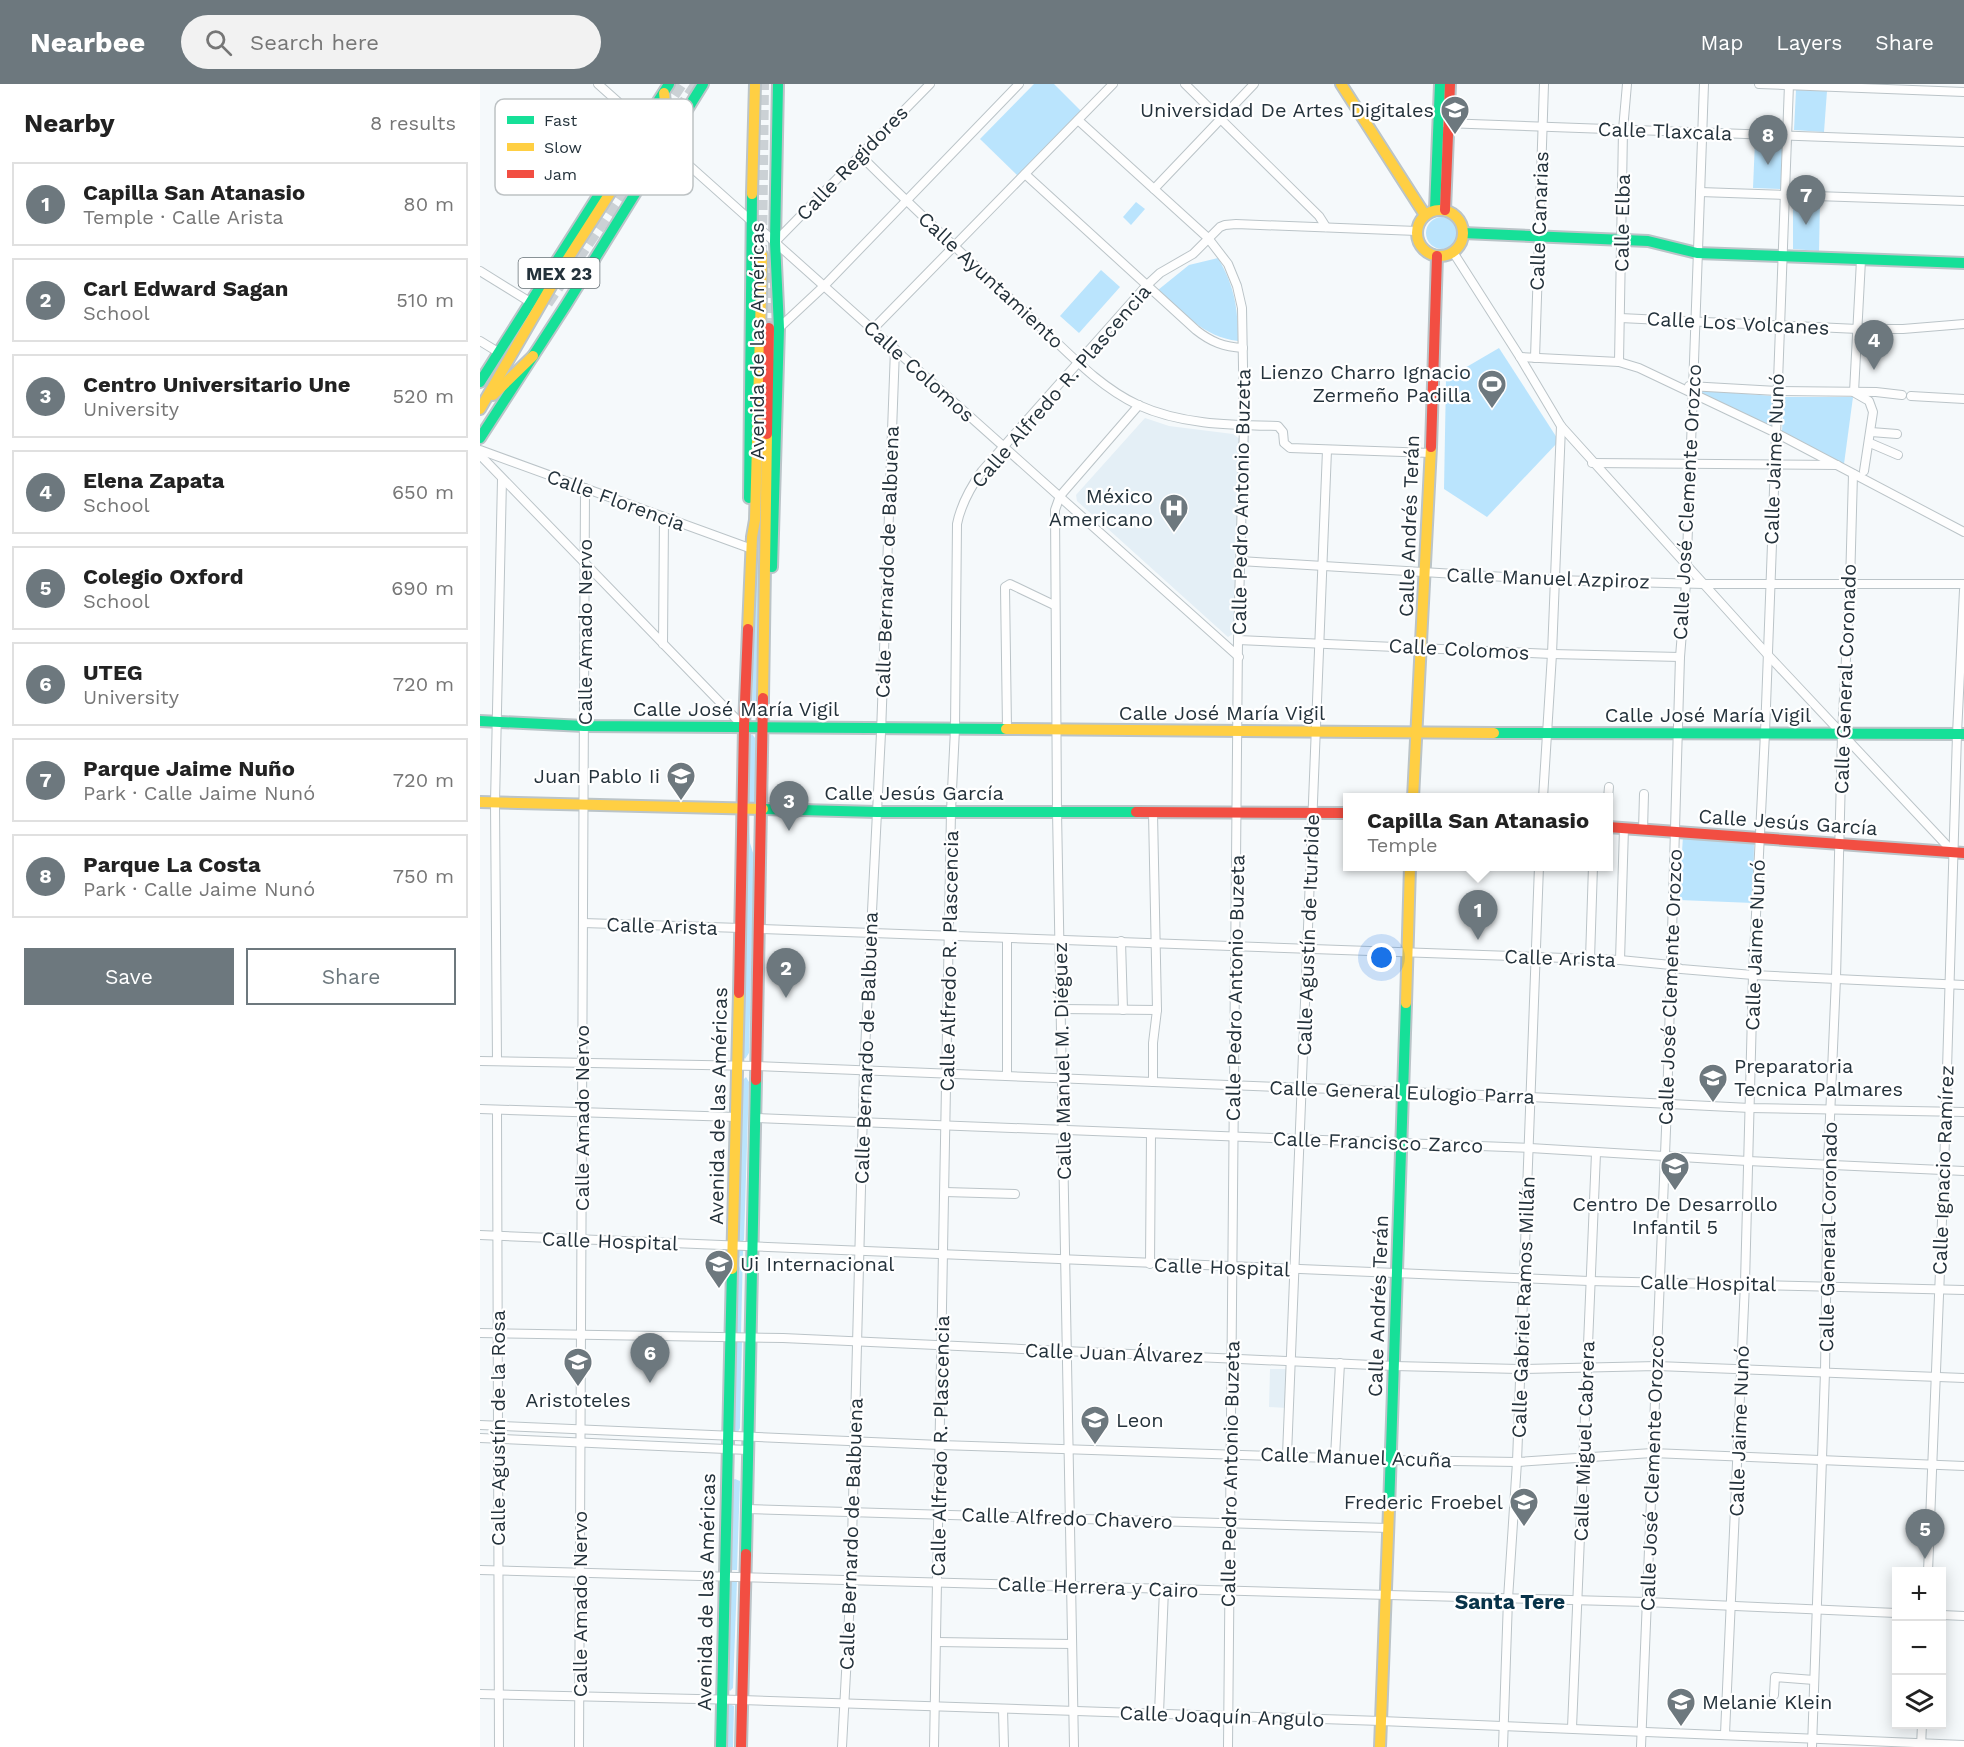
<!DOCTYPE html>
<html lang="en">
<head>
<meta charset="utf-8">
<style>
	:root { --surface:#fff; --page:#f2f2f2; --text:#222; --muted:#767676; --line:#e0e0e0; --accent:#6d787e }
	body { margin:0; font-family:"Work Sans",sans-serif; background:var(--page); color:var(--text) }
	.controls { position:absolute; right:18px; bottom:18px; display:grid; overflow:hidden; border-radius:0px; box-shadow:0 3px 15px #0003 }
	.controls button { width:54px; height:54px; display:grid; place-items:center; padding:0; border:0; border-bottom:2px solid var(--line); background:var(--surface); color:var(--text); font:30px sans-serif }
	.you { position:absolute; left:902px; top:874px; width:21px; height:21px; margin:-15px; border:4px solid #fff; border-radius:50%; background:#1a73e8; box-shadow:0 0 0 9px #1a73e833 }
	.badge { display:grid; place-items:center; width:39px; height:39px; border-radius:50%; background:var(--accent); color:#fff; font-size:20px; font-weight:700 }
	.pin { position:absolute; translate:-50% -50px; filter:drop-shadow(0 2px 3px #0008) }
	.pin::after { content:''; position:absolute; top:32px; width:21px; height:18px; background:inherit; clip-path:polygon(0 0,100% 0,50% 100%) }
	.popup { position:absolute; left:863px; top:709px; width:270px; height:78px; box-sizing:border-box; display:grid; place-content:center; border-radius:0px; background:var(--surface); filter:drop-shadow(0 2px 4px #0005); font-size:20px; white-space:nowrap; color:var(--muted) }
	.popup b { font-size:22px; color:var(--text) }
	.popup::after { content:''; position:absolute; left:50%; top:100%; margin-left:-12px; border:12px solid transparent; border-top-color:var(--surface) }
	.list { margin:0; padding:0; list-style:none }
	h2 { display:flex; justify-content:space-between; align-items:center; height:78px; margin:0; padding:0 24px; font-size:26px }
	h2 small { font-size:20px; font-weight:400; color:var(--muted) }
	.list li { display:grid; grid-template-columns:39px 1fr auto; gap:18px; align-items:center; box-sizing:border-box; height:84px; margin:0 12px 12px; padding:0 12px; border:2px solid var(--line); border-radius:0px }
	.list b { display:block; font-size:22px; white-space:nowrap }
	.list p { margin:0; font-size:20px; white-space:nowrap; color:var(--muted) }
	.list em { font-size:20px; font-style:normal; color:var(--muted) }
	.actions { display:flex; gap:12px; padding:18px 24px }
	.actions a { flex:1; padding:14px 0; border:2px solid var(--accent); border-radius:0px; text-align:center; font-size:21px; color:var(--accent) }
	.actions .main { background:var(--accent); color:#fff }
	.icon { flex:none; width:33px; height:33px; fill:none; stroke:currentColor; stroke-width:2; stroke-linecap:round; stroke-linejoin:round }
	.map { position:relative; flex:none; width:1484px; height:1663px; overflow:hidden }
	header { display:flex; align-items:center; gap:36px; box-sizing:border-box; height:84px; padding:0 30px; background:var(--accent); color:#fff }
	header strong { font-size:28px }
	nav { display:flex; gap:33px; margin-inline-start:auto; font-size:21px }
	.search { width:420px; height:54px; background:var(--page); display:flex; align-items:center; gap:15px; box-sizing:border-box; padding:0 21px; border-radius:33px; color:var(--muted); font-size:22px }
	main { display:flex }
	aside { flex:1; background:var(--surface) }
	.map>svg:first-child { display:block }
	.built { fill:#e4eff6 }
	.green { fill:#bae4fd }
	.lines { fill:none; stroke-linecap:round; stroke-linejoin:round }
	.secondary-tunnel { stroke:#cbd1d5; stroke-width:10; stroke-dasharray:10 5; stroke-linecap:butt }
	.primary-tunnel { stroke:#cbd1d5; stroke-width:12; stroke-dasharray:12 6; stroke-linecap:butt }
	.street-casing { stroke:#bbc4c8; stroke-width:10 }
	.fast-casing { stroke:#bbc4c8; stroke-width:14 }
	.slow-casing { stroke:#bbc4c8; stroke-width:14 }
	.jam-casing { stroke:#bbc4c8; stroke-width:14 }
	.street { stroke:#fefefe; stroke-width:8 }
	.fast { stroke:#16e098; stroke-width:10 }
	.slow { stroke:#ffcf43; stroke-width:10 }
	.jam { stroke:#f24e42; stroke-width:10 }
	.labels { text-anchor:middle; dominant-baseline:central; stroke-width:4.5; stroke-linejoin:round; paint-order:stroke }
	.shield { fill:#fff; stroke:#667076; stroke-width:1.5 }
	.shield-label { font-size:18px; font-weight:bold; fill:#24323b }
	.poi-label { font-size:20px; fill:#24323b; stroke:#fff; text-anchor:end }
	.street-label { font-size:20px; fill:#24323b; stroke:#fff }
	.neighbourhood-label { font-size:21px; font-weight:bold; fill:#083349; stroke:#fff }
	.key { fill:#fff; stroke:#bdc2c4; stroke-width:1.5 }
	.key-label { font-size:16px; fill:#24323b }
</style>
</head>
<body>
<header>
<strong>Nearbee</strong>
<div class="search"><svg class="icon" aria-label="search" viewBox="0 0 24 24"><circle cx="10" cy="10" r="6"/><path d="M15 15l6 6"/></svg>Search here</div>
<nav><a>Map</a><a>Layers</a><a>Share</a></nav>
</header>
<main>
<aside>
<h2>Nearby<small>8 results</small></h2>
<ul class="list">
<li><span class="badge">1</span><div><b>Capilla San Atanasio</b><p>Temple · Calle Arista</p></div><em>80 m</em></li>
<li><span class="badge">2</span><div><b>Carl Edward Sagan</b><p>School</p></div><em>510 m</em></li>
<li><span class="badge">3</span><div><b>Centro Universitario Une</b><p>University</p></div><em>520 m</em></li>
<li><span class="badge">4</span><div><b>Elena Zapata</b><p>School</p></div><em>650 m</em></li>
<li><span class="badge">5</span><div><b>Colegio Oxford</b><p>School</p></div><em>690 m</em></li>
<li><span class="badge">6</span><div><b>UTEG</b><p>University</p></div><em>720 m</em></li>
<li><span class="badge">7</span><div><b>Parque Jaime Nuño</b><p>Park · Calle Jaime Nunó</p></div><em>720 m</em></li>
<li><span class="badge">8</span><div><b>Parque La Costa</b><p>Park · Calle Jaime Nunó</p></div><em>750 m</em></li>
</ul>
<div class="actions"><a class="main">Save</a><a>Share</a></div>
</aside>
<div class="map">
<svg width="1484" height="1663" viewBox="0 0 1484 1663">
	<rect width="100%" height="100%" fill="#f5f9fb"/>
	<g class="built">
		<path d="M665 334 689 342 753 350 761 356 754 549 748 553 597 417 596 411Z"/>
		<path d="M790 1285H808L807 1324 789 1323Z"/>
	</g>
	<g class="green">
		<path d="M554 0H574L602 28 539 93 500 55Z"/>
		<path d="M1316 6 1347 7 1344 48 1314 46Z"/>
		<path d="M1275 57H1302L1301 105 1273 104Z"/>
		<path d="M1313 116 1340 118 1339 167 1313 165Z"/>
		<path d="M656 118 665 125 651 141 643 133Z"/>
		<circle cx="962" cy="149" r="16"/>
		<path d="M738 174C755 203 758 224 758 257 723 253 703 228 678 206L709 181Z"/>
		<path d="M621 186 640 203 599 249 580 232Z"/>
		<path d="M1019 264 1079 357 1007 433 964 405 966 295Z"/>
		<path d="M1215 306 1293 312 1292 344 1215 309Z"/>
		<path d="M1304 313H1373L1364 380 1302 347Z"/>
		<path d="M277 444 279 445 276 626 274 628 272 626 276 445Z"/>
		<path d="M272 650 275 654V719L271 721 267 719 268 654Z"/>
		<path d="M269 733 270 759 274 772 269 969 265 975 261 969 267 734Z"/>
		<path d="M1203 752 1274 759 1273 819 1199 816Z"/>
		<path d="M266 993 269 998 264 1156 260 1159 257 1156 261 998Z"/>
		<path d="M263 1166 261 1251H254L257 1167Z"/>
		<path d="M255 1256H262L260 1344 258 1348 255 1347Z"/>
		<path d="M255 1395 260 1397 257 1486H250L252 1397Z"/>
		<path d="M253 1495 257 1497 253 1604 250 1607 247 1603 249 1498Z"/>
		<path d="M250 1620 254 1622 253 1663H245L247 1622Z"/>
	</g>
	<g class="lines">
		<g class="secondary-tunnel">
			<path d="M282 171 284 0"/>
			<path d="M289 244 292 173"/>
		</g>
		<g class="primary-tunnel">
			<path d="M164 56 201 0"/>
			<path d="M67 219 217 0"/>
		</g>
		<g class="street-casing">
			<g id="street">
				<path d="M118 0 759 573"/>
				<path d="M705 0 839 132 846 143"/>
				<path d="M1279 0 1484 8"/>
				<path d="M598 36 728 154 748 180 757 202 762 224 764 341 758 556 748 1663"/>
				<path d="M964 39 1484 58"/>
				<path d="M380 71C436 127 494 181 552 235 585 265 617 302 658 321 702 341 751 341 798 342L803 348 804 359 810 364 951 369"/>
				<path d="M545 90 716 246C731 258 744 263 763 264"/>
				<path d="M674 105 774 0"/>
				<path d="M1220 108 1484 117"/>
				<path d="M295 158 450 0"/>
				<path d="M973 168 1040 273 1081 342 1287 570 1474 769"/>
				<path d="M0 187 50 218"/>
				<path d="M1140 234 1378 245H1423L1484 240"/>
				<path d="M299 244 344 202 539 0"/>
				<path d="M393 245 633 0"/>
				<path d="M0 257 18 268"/>
				<path d="M1040 273 1139 278 1159 284 1296 349 1484 448"/>
				<path d="M1055 274 1064 0"/>
				<path d="M1139 278 1143 46 1147 0"/>
				<path d="M1209 302 1297 307 1396 308 1422 311"/>
				<path d="M1374 308 1381 176"/>
				<path d="M1375 309 1389 317 1393 328 1384 387"/>
				<path d="M1431 312 1484 315"/>
				<path d="M1391 348 1417 350"/>
				<path d="M1390 359 1418 371"/>
				<path d="M0 366 272 465"/>
				<path d="M0 371 264 643"/>
				<path d="M1112 379 1357 381"/>
				<path d="M760 477 1075 496 1223 500H1484"/>
				<path d="M758 556 1072 570 1200 573"/>
				<path d="M183 560 184 433"/>
				<path d="M527 645 525 503 530 500 574 521"/>
				<path d="M1063 714 1072 570 1081 342"/>
				<path d="M1128 714 1129 703"/>
				<path d="M1163 746 1164 710"/>
				<path d="M103 839 261 844"/>
				<path d="M279 845 1140 876 1191 881 1201 885 1273 891 1484 901"/>
				<path d="M641 857 643 926"/>
				<path d="M1110 875 1113 782"/>
				<path d="M1140 876 1144 744"/>
				<path d="M581 925 677 926"/>
				<path d="M0 977 277 982 1050 1013 1270 1024 1484 1028"/>
				<path d="M17 977 15 719 22 395"/>
				<path d="M527 992V854"/>
				<path d="M673 998V959L677 926 673 729"/>
				<path d="M0 1025 256 1033"/>
				<path d="M17 1026 19 1663"/>
				<path d="M276 1034 1050 1064 1268 1077 1484 1087"/>
				<path d="M465 1108 535 1110"/>
				<path d="M0 1151 1109 1197 1484 1206"/>
				<path d="M670 1180 671 1050"/>
				<path d="M0 1249 303 1254 914 1282 1039 1285 1177 1282 1484 1294"/>
				<path d="M0 1341 460 1361 911 1376 1037 1378 1172 1369 1484 1382"/>
				<path d="M0 1354 268 1366"/>
				<path d="M807 1371 847 366"/>
				<path d="M855 1373 860 1279"/>
				<path d="M267 1425 908 1444"/>
				<path d="M0 1486 1166 1518 1416 1529"/>
				<path d="M1448 1488 1464 1086 1477 650 1484 506"/>
				<path d="M1462 1531 1484 1532"/>
				<path d="M457 1558 592 1560"/>
				<path d="M0 1610 262 1616 901 1637 1484 1661"/>
				<path d="M1294 1611 1295 1593 1334 1596"/>
				<path d="M523 1625 524 1663"/>
				<path d="M679 1629 684 1505"/>
				<path d="M1092 1644 1116 1069"/>
				<path d="M1245 1650 1265 1199 1273 891 1285 649 1309 0"/>
				<path d="M99 1663 105 404"/>
				<path d="M362 1663 371 1496 384 986 401 649 415 265"/>
				<path d="M454 1663 471 727 475 645 477 440C481 420 490 404 502 387L666 202 680 189 713 170 740 143 745 141 756 140 937 147"/>
				<path d="M594 1663 577 727 575 426 580 412 659 321"/>
				<path d="M1023 1663 1028 1515 1037 1378 1059 782"/>
				<path d="M1161 1663 1187 1021 1200 573 1206 499 1224 0"/>
				<path d="M1332 1663 1345 1288 1348 1080 1356 894 1362 650 1370 500 1373 390"/>
				<path d="M1441 1663 1442 1640"/>
			</g>
		</g>
		<g class="fast-casing">
			<g id="fast">
				<path d="M955 126 960 0"/>
				<path d="M983 149 1168 157 1217 169 1484 179"/>
				<path d="M0 298 189 0"/>
				<path d="M0 354 86 221 223 0"/>
				<path d="M269 414 272 110"/>
				<path d="M292 483 299 244 295 158 298 0"/>
				<path d="M0 637 104 642 526 645"/>
				<path d="M1014 649 1484 650"/>
				<path d="M283 725 397 728H656"/>
				<path d="M909 1425 926 919"/>
				<path d="M266 1470 276 996"/>
				<path d="M241 1663 252 1185"/>
			</g>
		</g>
		<g class="slow-casing">
			<g id="slow">
				<path d="M861 0 945 131"/>
				<path d="M184 9C185 27 192 32 208 23"/>
				<path d="M272 110 275 0"/>
				<circle cx="960" cy="149" r="23"/>
				<path d="M13 311 53 272"/>
				<path d="M0 325 80 187 164 56"/>
				<path d="M268 545 272 453 275 436 282 171"/>
				<path d="M283 614 287 350"/>
				<path d="M526 645 1014 649"/>
				<path d="M933 714 951 363"/>
				<path d="M0 718 283 725"/>
				<path d="M926 919 930 782"/>
				<path d="M252 1185 259 909"/>
				<path d="M900 1663 909 1425"/>
			</g>
		</g>
		<g class="jam-casing">
			<g id="jam">
				<path d="M965 126 970 0"/>
				<path d="M287 350 289 244"/>
				<path d="M951 363 957 172"/>
				<path d="M656 728 868 729"/>
				<path d="M1128 743 1484 769"/>
				<path d="M259 909 264 643 268 545"/>
				<path d="M276 996 283 614"/>
				<path d="M261 1663 266 1470"/>
			</g>
		</g>
		<use href="#street" class="street"/>
		<use href="#fast" class="fast"/>
		<use href="#slow" class="slow"/>
		<use href="#jam" class="jam"/>
	</g>
	<defs>
		<g id="university-pin" transform="scale(1.5)"><path d="M0 17L-7.5 6A9.5 9.5 0 1 1 7.5 6Z" fill="#6d787e" stroke="#fff"/><path d="M0-5L7-2L0 1L-7-2ZM-4 1L0 2.5L4 1V4Q0 6-4 4Z" fill="#fff"/></g>
		<g id="stadium-pin" transform="scale(1.5)"><path d="M0 17L-7.5 6A9.5 9.5 0 1 1 7.5 6Z" fill="#6d787e" stroke="#fff"/><path d="M0-5a6.5 5 0 1 0 0 10a6.5 5 0 1 0 0-10ZM-3.5-1.8h7v3.6h-7Z" fill="#fff"/></g>
		<g id="hospital-pin" transform="scale(1.5)"><path d="M0 17L-7.5 6A9.5 9.5 0 1 1 7.5 6Z" fill="#6d787e" stroke="#fff"/><path d="M-5-5h3v3.5h4V-5h3V5h-3V1.5h-4V5h-3Z" fill="#fff"/></g>
		<g id="school-pin" transform="scale(1.5)"><path d="M0 17L-7.5 6A9.5 9.5 0 1 1 7.5 6Z" fill="#6d787e" stroke="#fff"/><path d="M0-5L7-2L0 1L-7-2ZM-4 1L0 2.5L4 1V4Q0 6-4 4Z" fill="#fff"/></g>
	</defs>
	<g fill-rule="evenodd">
		<use href="#university-pin" x="975" y="26"/>
		<use href="#stadium-pin" x="1012" y="300"/>
		<use href="#hospital-pin" x="694" y="424"/>
		<use href="#school-pin" x="201" y="692"/>
		<use href="#university-pin" x="1233" y="994"/>
		<use href="#school-pin" x="1195" y="1082"/>
		<use href="#university-pin" x="239" y="1180"/>
		<use href="#university-pin" x="98" y="1278"/>
		<use href="#school-pin" x="615" y="1336"/>
		<use href="#school-pin" x="1044" y="1418"/>
		<use href="#school-pin" x="1201" y="1618"/>
	</g>
	<g class="labels">
		<rect class="shield" x="38.5" y="174" width="81" height="30" rx="4.5"/>
		<g class="shield-label">
			<text x="79" y="189">MEX 23</text>
		</g>
		<g class="poi-label">
			<text x="954" y="26">Universidad De Artes Digitales</text>
			<text x="991" y="288">Lienzo Charro Ignacio<tspan x="991" dy="23">Zermeño Padilla</tspan></text>
			<text x="673" y="412">México<tspan x="673" dy="23">Americano</tspan></text>
			<text x="180" y="692">Juan Pablo Ii</text>
			<text x="1254" y="982" text-anchor="start">Preparatoria<tspan x="1254" dy="23">Tecnica Palmares</tspan></text>
			<text x="1195" y="1120" text-anchor="middle">Centro De Desarrollo<tspan x="1195" dy="23">Infantil 5</tspan></text>
			<text x="260" y="1180" text-anchor="start">Ui Internacional</text>
			<text x="98" y="1316" text-anchor="middle">Aristoteles</text>
			<text x="636" y="1336" text-anchor="start">Leon</text>
			<text x="1023" y="1418">Frederic Froebel</text>
			<text x="1222" y="1618" text-anchor="start">Melanie Klein</text>
		</g>
		<g class="street-label">
			<text transform="translate(1185 47) rotate(2)">Calle Tlaxcala</text>
			<text transform="translate(372 79) rotate(-46)">Calle Regidores</text>
			<text transform="translate(1059 137) rotate(-88)">Calle Canarias</text>
			<text transform="translate(1142 139) rotate(-89)">Calle Elba</text>
			<text transform="translate(511 196) rotate(43)">Calle Ayuntamiento</text>
			<text transform="translate(1258 239) rotate(3)">Calle Los Volcanes</text>
			<text transform="translate(277 257) rotate(-90)">Avenida de las Américas</text>
			<text transform="translate(439 287) rotate(42)">Calle Colomos</text>
			<text transform="translate(581 302) rotate(-49)">Calle Alfredo R. Plascencia</text>
			<text transform="translate(1294 375) rotate(-88)">Calle Jaime Nunó</text>
			<text transform="translate(136 416) rotate(20)">Calle Florencia</text>
			<text transform="translate(761 418) rotate(-89)">Calle Pedro Antonio Buzeta</text>
			<text transform="translate(1207 418) rotate(-87)">Calle José Clemente Orozco</text>
			<text transform="translate(929 442) rotate(-88)">Calle Andrés Terán</text>
			<text transform="translate(407 478) rotate(-88)">Calle Bernardo de Balbuena</text>
			<text transform="translate(1068 494) rotate(2)">Calle Manuel Azpiroz</text>
			<text transform="translate(105 548) rotate(-90)">Calle Amado Nervo</text>
			<text transform="translate(979 565) rotate(3)">Calle Colomos</text>
			<text transform="translate(1365 595) rotate(-88)">Calle General Coronado</text>
			<text x="256" y="625">Calle José María Vigil</text>
			<text x="742" y="629">Calle José María Vigil</text>
			<text x="1228" y="631">Calle José María Vigil</text>
			<text x="434" y="709">Calle Jesús García</text>
			<text transform="translate(1308 738) rotate(4)">Calle Jesús García</text>
			<text transform="translate(182 842) rotate(2)">Calle Arista</text>
			<text transform="translate(828 851) rotate(-88)">Calle Agustín de Iturbide</text>
			<text transform="translate(1275 861) rotate(-88)">Calle Jaime Nunó</text>
			<text transform="translate(1080 874) rotate(2)">Calle Arista</text>
			<text transform="translate(469 877) rotate(-89)">Calle Alfredo R. Plascencia</text>
			<text transform="translate(1190 903) rotate(-88)">Calle José Clemente Orozco</text>
			<text transform="translate(755 904) rotate(-89)">Calle Pedro Antonio Buzeta</text>
			<text transform="translate(386 964) rotate(-88)">Calle Bernardo de Balbuena</text>
			<text transform="translate(582 977) rotate(-91)">Calle Manuel M. Diéguez</text>
			<text transform="translate(922 1008) rotate(2)">Calle General Eulogio Parra</text>
			<text transform="translate(238 1022) rotate(-89)">Avenida de las Américas</text>
			<text transform="translate(102 1034) rotate(-90)">Calle Amado Nervo</text>
			<text transform="translate(898 1058) rotate(2)">Calle Francisco Zarco</text>
			<text transform="translate(1463 1086) rotate(-88)">Calle Ignacio Ramírez</text>
			<text transform="translate(1348 1153) rotate(-89)">Calle General Coronado</text>
			<text transform="translate(130 1157) rotate(2)">Calle Hospital</text>
			<text transform="translate(742 1183) rotate(2)">Calle Hospital</text>
			<text transform="translate(1228 1199) rotate(1)">Calle Hospital</text>
			<text transform="translate(898 1222) rotate(-88)">Calle Andrés Terán</text>
			<text transform="translate(1043 1223) rotate(-88)">Calle Gabriel Ramos Millán</text>
			<text transform="translate(634 1269) rotate(2)">Calle Juan Álvarez</text>
			<text transform="translate(18 1344) rotate(-90)">Calle Agustín de la Rosa</text>
			<text transform="translate(1259 1347) rotate(-88)">Calle Jaime Nunó</text>
			<text transform="translate(1104 1357) rotate(-88)">Calle Miguel Cabrera</text>
			<text transform="translate(460 1362) rotate(-89)">Calle Alfredo R. Plascencia</text>
			<text transform="translate(876 1373) rotate(2)">Calle Manuel Acuña</text>
			<text transform="translate(1172 1389) rotate(-88)">Calle José Clemente Orozco</text>
			<text transform="translate(750 1390) rotate(-89)">Calle Pedro Antonio Buzeta</text>
			<text transform="translate(587 1434) rotate(2)">Calle Alfredo Chavero</text>
			<text transform="translate(371 1450) rotate(-88)">Calle Bernardo de Balbuena</text>
			<text transform="translate(618 1503) rotate(2)">Calle Herrera y Cairo</text>
			<text transform="translate(226 1508) rotate(-89)">Avenida de las Américas</text>
			<text transform="translate(100 1520) rotate(-90)">Calle Amado Nervo</text>
			<text transform="translate(742 1632) rotate(2)">Calle Joaquín Angulo</text>
		</g>
		<g class="neighbourhood-label">
			<text x="1030" y="1517">Santa Tere</text>
		</g>
	</g>
	<rect x="15" y="15" width="198" height="96" rx="9" class="key"/>
	<rect x="27" y="32" width="27" height="8" fill="#16e098"/>
	<rect x="27" y="59" width="27" height="8" fill="#ffcf43"/>
	<rect x="27" y="86" width="27" height="8" fill="#f24e42"/>
	<g class="key-label">
		<text x="64" y="42">Fast</text>
		<text x="64" y="69">Slow</text>
		<text x="64" y="96">Jam</text>
	</g>
</svg>
<div class="controls">
<button>+</button>
<button>−</button>
<button><svg class="icon" aria-label="layers" viewBox="0 0 24 24"><path d="M12 4l9 5-9 5-9-5zM3 14l9 5 9-5"/></svg></button>
</div>
<div class="you"></div>
<div class="pin badge" style="left:998px;top:856px">1</div>
<div class="popup"><b>Capilla San Atanasio</b>Temple</div>
<div class="pin badge" style="left:306px;top:914px">2</div>
<div class="pin badge" style="left:309px;top:747px">3</div>
<div class="pin badge" style="left:1394px;top:286px">4</div>
<div class="pin badge" style="left:1445px;top:1475px">5</div>
<div class="pin badge" style="left:170px;top:1299px">6</div>
<div class="pin badge" style="left:1326px;top:141px">7</div>
<div class="pin badge" style="left:1288px;top:81px">8</div>
</div>
</main>
</body>
</html>
